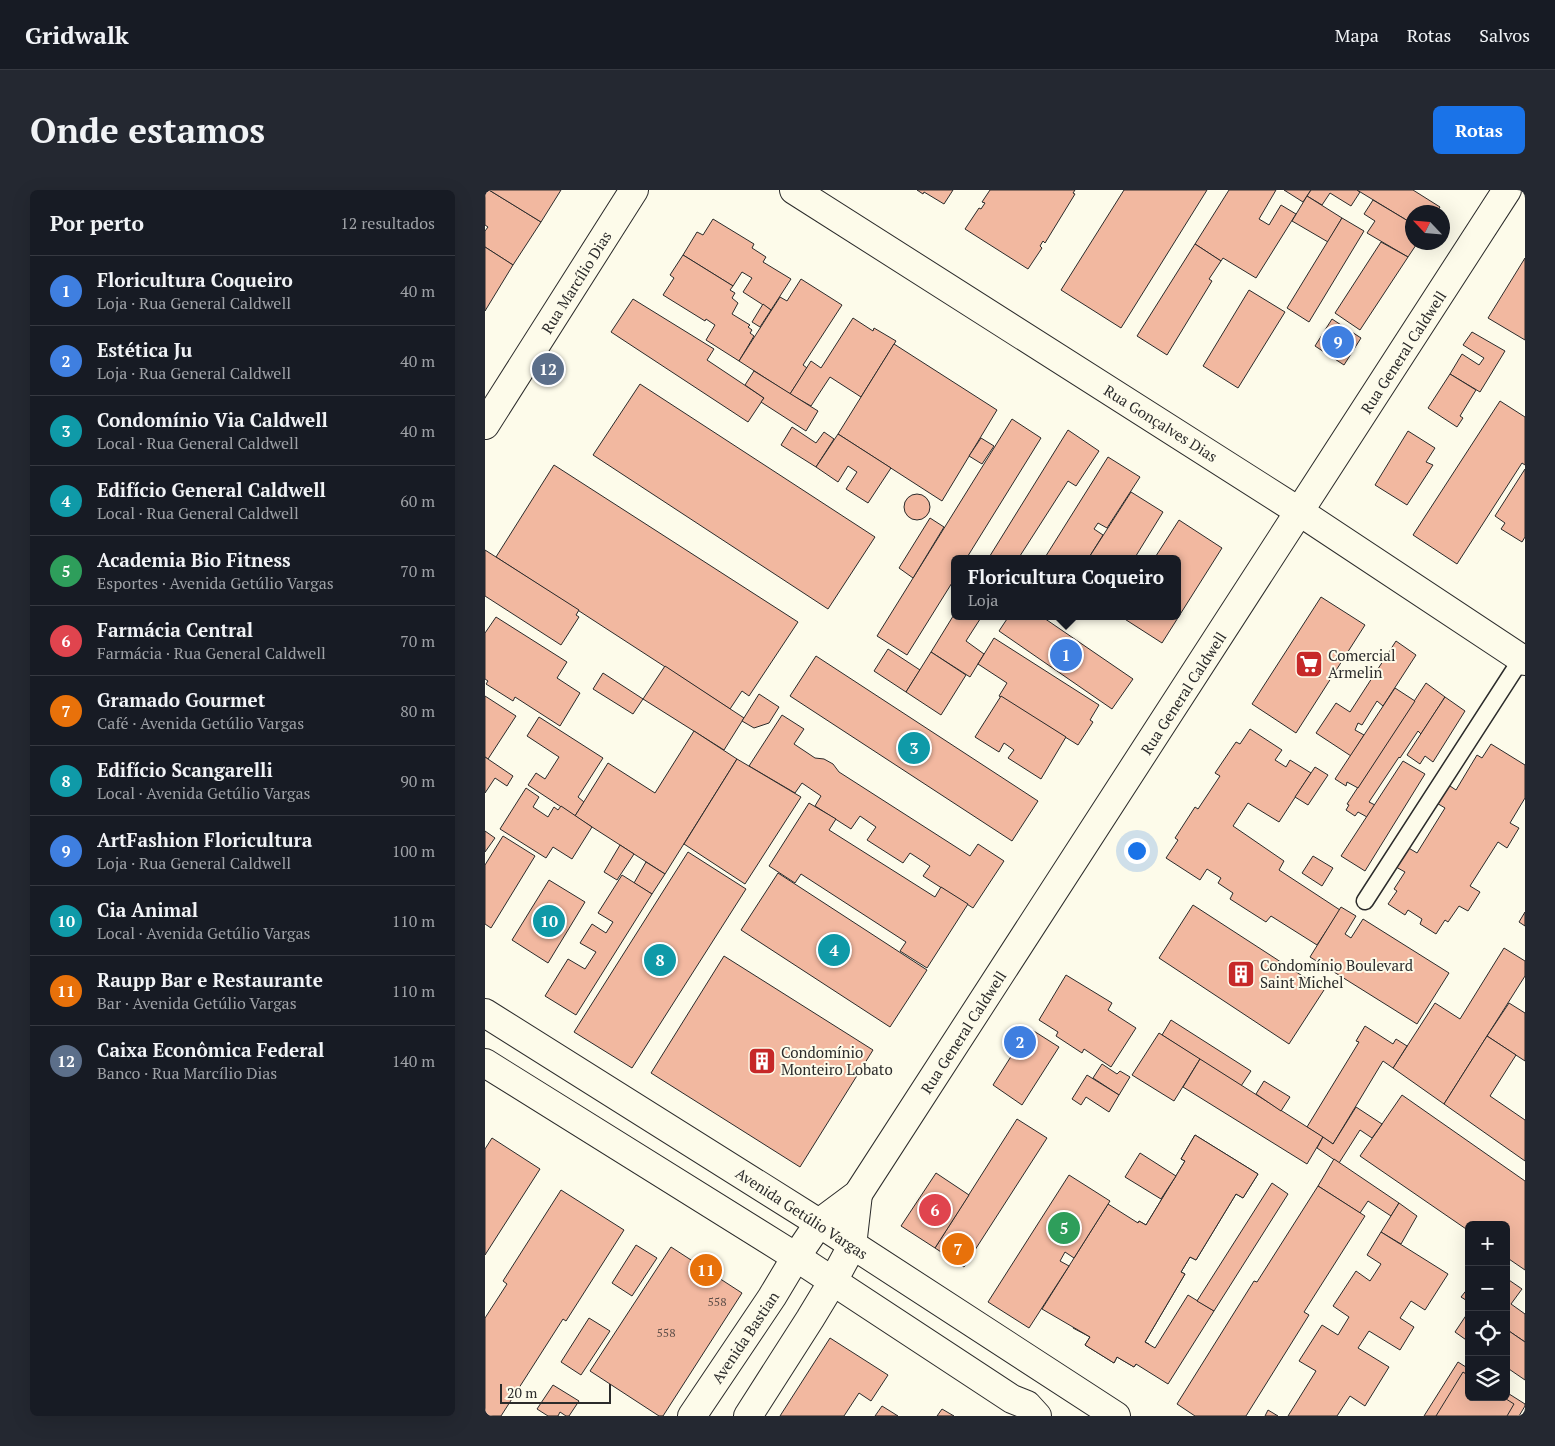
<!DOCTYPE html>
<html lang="pt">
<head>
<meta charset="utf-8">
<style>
	:root { --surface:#171b24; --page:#242831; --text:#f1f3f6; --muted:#9ea1a6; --line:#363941; --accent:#1a73e8 }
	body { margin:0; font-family:"PT Serif",serif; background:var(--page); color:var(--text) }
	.controls { position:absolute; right:15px; bottom:15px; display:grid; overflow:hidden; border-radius:8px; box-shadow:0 5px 20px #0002 }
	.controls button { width:45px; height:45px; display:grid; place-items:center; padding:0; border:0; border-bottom:1px solid var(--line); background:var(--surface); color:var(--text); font:25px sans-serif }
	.compass { position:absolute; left:920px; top:15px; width:45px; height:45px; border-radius:50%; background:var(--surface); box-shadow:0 5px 20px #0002; rotate:296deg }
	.scale { position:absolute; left:15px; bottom:12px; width:111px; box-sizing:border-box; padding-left:5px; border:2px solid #2b2b2b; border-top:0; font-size:14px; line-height:18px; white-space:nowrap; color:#2b2b2b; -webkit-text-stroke:4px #fdfbea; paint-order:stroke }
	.you { position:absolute; left:651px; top:660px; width:18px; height:18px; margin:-12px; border:4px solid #fff; border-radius:50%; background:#1a73e8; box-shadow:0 0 0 8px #1a73e833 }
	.badge { display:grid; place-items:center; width:32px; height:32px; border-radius:50%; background:var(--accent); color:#fff; font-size:16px; font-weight:700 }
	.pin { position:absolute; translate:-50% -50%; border:2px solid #fff; box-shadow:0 1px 5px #0006 }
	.popup { position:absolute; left:466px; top:365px; width:230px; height:65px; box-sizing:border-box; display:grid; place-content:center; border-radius:8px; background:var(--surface); filter:drop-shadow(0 1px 4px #0005); font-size:16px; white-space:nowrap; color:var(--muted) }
	.popup b { font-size:19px; color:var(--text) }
	.popup::after { content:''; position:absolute; left:50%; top:100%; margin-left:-10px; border:10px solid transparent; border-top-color:var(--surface) }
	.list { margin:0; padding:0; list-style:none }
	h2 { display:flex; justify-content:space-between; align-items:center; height:65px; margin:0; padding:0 20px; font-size:21px }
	h2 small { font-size:16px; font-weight:400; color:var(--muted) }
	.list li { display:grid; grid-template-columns:32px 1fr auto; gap:15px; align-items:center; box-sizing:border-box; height:70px; padding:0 20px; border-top:1px solid var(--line) }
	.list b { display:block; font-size:19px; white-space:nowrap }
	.list p { margin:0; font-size:16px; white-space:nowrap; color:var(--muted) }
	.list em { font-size:16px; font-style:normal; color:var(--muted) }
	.icon { flex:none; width:28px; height:28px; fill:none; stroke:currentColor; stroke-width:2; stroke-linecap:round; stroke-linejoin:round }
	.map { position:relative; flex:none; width:1040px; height:1226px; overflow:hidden; border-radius:8px }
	header { display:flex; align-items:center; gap:30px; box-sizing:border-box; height:70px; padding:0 25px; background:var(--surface); border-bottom:1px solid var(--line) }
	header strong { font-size:24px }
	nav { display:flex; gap:28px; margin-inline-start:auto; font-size:18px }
	.intro { display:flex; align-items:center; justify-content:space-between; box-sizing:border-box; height:120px; padding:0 30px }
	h1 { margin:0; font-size:35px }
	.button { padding:12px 22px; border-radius:8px; background:var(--accent); color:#fff; font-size:18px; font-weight:700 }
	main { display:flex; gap:30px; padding:0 30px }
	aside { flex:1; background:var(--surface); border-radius:8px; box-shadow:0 5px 20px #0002 }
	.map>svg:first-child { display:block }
	.building { fill:#f2b8a0; stroke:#2b2b2b }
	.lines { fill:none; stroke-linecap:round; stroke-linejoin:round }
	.service-casing { stroke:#2b2b2b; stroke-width:19 }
	.minor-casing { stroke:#2b2b2b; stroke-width:30 }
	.tertiary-casing { stroke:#2b2b2b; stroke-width:30 }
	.secondary-casing { stroke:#2b2b2b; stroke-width:30 }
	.service { stroke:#fdfbea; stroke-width:16 }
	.minor { stroke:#fdfbea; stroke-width:28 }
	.tertiary { stroke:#fdfbea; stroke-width:28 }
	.secondary { stroke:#fdfbea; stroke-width:28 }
	.labels { text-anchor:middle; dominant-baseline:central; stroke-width:4; stroke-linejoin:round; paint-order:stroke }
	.number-label { font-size:12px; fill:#5d4e48 }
	.street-label { font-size:15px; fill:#2b2b2b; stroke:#fdfbea }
	.poi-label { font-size:15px; fill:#2b2b2b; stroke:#fdfbea; text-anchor:start }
</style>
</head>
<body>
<header>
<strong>Gridwalk</strong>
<nav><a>Mapa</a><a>Rotas</a><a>Salvos</a></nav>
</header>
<div class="intro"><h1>Onde estamos</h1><a class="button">Rotas</a></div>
<main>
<aside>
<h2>Por perto<small>12 resultados</small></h2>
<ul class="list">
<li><span class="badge" style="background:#3f7fe0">1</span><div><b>Floricultura Coqueiro</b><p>Loja · Rua General Caldwell</p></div><em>40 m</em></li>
<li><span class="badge" style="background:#3f7fe0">2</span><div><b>Estética Ju</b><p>Loja · Rua General Caldwell</p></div><em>40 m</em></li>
<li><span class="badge" style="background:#0f9aa8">3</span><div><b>Condomínio Via Caldwell</b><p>Local · Rua General Caldwell</p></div><em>40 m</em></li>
<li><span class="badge" style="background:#0f9aa8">4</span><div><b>Edifício General Caldwell</b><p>Local · Rua General Caldwell</p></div><em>60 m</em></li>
<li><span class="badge" style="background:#2e9e5b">5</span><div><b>Academia Bio Fitness</b><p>Esportes · Avenida Getúlio Vargas</p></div><em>70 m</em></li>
<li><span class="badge" style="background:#e0444e">6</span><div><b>Farmácia Central</b><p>Farmácia · Rua General Caldwell</p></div><em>70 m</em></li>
<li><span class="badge" style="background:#e8710a">7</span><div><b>Gramado Gourmet</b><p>Café · Avenida Getúlio Vargas</p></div><em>80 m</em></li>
<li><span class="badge" style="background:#0f9aa8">8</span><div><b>Edifício Scangarelli</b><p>Local · Avenida Getúlio Vargas</p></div><em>90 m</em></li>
<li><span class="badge" style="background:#3f7fe0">9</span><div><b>ArtFashion Floricultura</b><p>Loja · Rua General Caldwell</p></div><em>100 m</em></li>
<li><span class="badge" style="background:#0f9aa8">10</span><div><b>Cia Animal</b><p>Local · Avenida Getúlio Vargas</p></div><em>110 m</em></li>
<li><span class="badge" style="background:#e8710a">11</span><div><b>Raupp Bar e Restaurante</b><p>Bar · Avenida Getúlio Vargas</p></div><em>110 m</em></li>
<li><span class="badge" style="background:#5c6f8a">12</span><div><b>Caixa Econômica Federal</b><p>Banco · Rua Marcílio Dias</p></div><em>140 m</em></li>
</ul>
</aside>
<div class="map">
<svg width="1040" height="1226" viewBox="0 0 1040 1226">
	<rect width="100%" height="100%" fill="#fdfbea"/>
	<g class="building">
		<path d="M0 0H4L56 32 28 75 0 57V41L3 37 0 35Z"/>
		<path d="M4 0H76L56 32Z"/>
		<path d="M432 0H468L459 14 439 2 438 4Z"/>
		<path d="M505 0H590L588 3 590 4 560 53 558 51 555 56 557 58 543 79 480 39 494 18 496 19 500 13 497 12Z"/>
		<path d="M639 0H722L636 138 576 100Z"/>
		<path d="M744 0H791L774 29 784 35 796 15 811 24 771 88 738 68 736 71 710 54Z"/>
		<path d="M799 0H826L818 12Z"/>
		<path d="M826 0H872L875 2 866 16 845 3 837 15 822 6Z"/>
		<path d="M872 0H928L955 17 952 22H928V34Z"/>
		<path d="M822 6 857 28 843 52 807 31Z"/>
		<path d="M888 10 928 34V52H933L923 67 882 43 890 31 879 24Z"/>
		<path d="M857 28 879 41 824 132 802 118Z"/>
		<path d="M228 29 269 54 267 58 281 67 278 72 306 89 286 120 258 102 267 88 257 82 248 96 198 65 212 42 218 45Z"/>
		<path d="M896 52 923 67 875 140 850 123Z"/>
		<path d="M710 54 736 71 724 89 727 91 682 165 652 146Z"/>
		<path d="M0 57 28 75 0 121Z"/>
		<path d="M198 65 248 96 245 100 250 103 247 108 253 113 247 124 265 135 263 137 267 140 265 143 269 146 254 171 221 150 230 135 221 129 220 131 178 105 189 88 185 85Z"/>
		<path d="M1040 68V150L1003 128Z"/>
		<path d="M316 89 357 115 318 175 322 178 305 204 254 171 295 107 302 111Z"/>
		<path d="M764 100 800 122 753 198 718 176Z"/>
		<path d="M148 109 229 159 222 170 279 208 263 232 126 142Z"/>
		<path d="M278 114 286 120 275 137 267 132Z"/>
		<path d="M368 128 388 141 389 138 411 151 376 207 345 187 326 216 305 204 326 171 336 178Z"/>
		<path d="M847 129 876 148 859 175 830 156Z"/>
		<path d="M987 142 1020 161 995 202 965 184 977 164 994 175 999 168 978 155Z"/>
		<path d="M409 154 512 220 457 311 353 244Z"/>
		<path d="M269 181 333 221 321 241 276 212 279 208 260 195Z"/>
		<path d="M965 184 991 200 975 226 978 228 972 237 943 218Z"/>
		<path d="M155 194 390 347 343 419 108 265Z"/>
		<path d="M1015 211 1040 227V275L1037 273 972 374 928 345Z"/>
		<path d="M527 229 556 248 481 369H470V388L422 465 392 446Z"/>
		<path d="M307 237 331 253 339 242 349 249 331 277 296 255Z"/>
		<path d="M583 240 614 261 591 296 583 291 533 369H503Z"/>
		<path d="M923 241 950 258 941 272 948 275 922 315 890 295Z"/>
		<path d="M353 244 406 278 383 313 361 299 372 282 363 276 353 292 331 277Z"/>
		<path d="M496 248 509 256 497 274 484 266Z"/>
		<path d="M623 267 655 287 622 338 613 333 609 339 618 345 603 369H559Z"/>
		<path d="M69 275 313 432 264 506 257 501 245 519 11 367Z"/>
		<path d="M1040 279V347L1037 352 1016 339 1020 333 1010 326Z"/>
		<path d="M646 302 678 322 649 369H603Z"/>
		<circle cx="432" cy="317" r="13"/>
		<path d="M445 328 459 337 428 388 414 378Z"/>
		<path d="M694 330 737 358 677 453 635 426H692V369H669Z"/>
		<path d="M0 360 94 420 91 425 94 427 76 455 0 406Z"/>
		<path d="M836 407 880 435 811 543 767 514Z"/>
		<path d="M470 423V426H497L481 451 499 464 485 487 446 462Z"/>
		<path d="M524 426H556L648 489 627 519 514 441Z"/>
		<path d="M11 427 82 472 72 488 95 503 75 536 30 507 28 511 1 494 3 491 0 489V443Z"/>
		<path d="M509 448 614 515 605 530 608 532 593 555 514 506 522 493 493 474Z"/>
		<path d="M911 451 931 465 898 516 892 511 877 535 873 533 870 540 879 545 866 566 831 543 851 513 865 522Z"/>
		<path d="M403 459 435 480 421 502 389 481Z"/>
		<path d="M446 462 481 485 456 525 421 502Z"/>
		<path d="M331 466 553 611 527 651 305 506Z"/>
		<path d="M180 476 259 528 239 560 158 509Z"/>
		<path d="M118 483 158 509 148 524 108 499Z"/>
		<path d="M941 493 960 507 936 544 933 541 915 568 914 567 884 612 890 615 882 627 873 622 870 626 861 620 864 615 862 614Z"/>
		<path d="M910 498 930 511 873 598 862 592 861 596 850 589Z"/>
		<path d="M274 504 294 517 284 533 269 538 257 531Z"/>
		<path d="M0 506 31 526 3 569 0 567Z"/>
		<path d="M516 506 581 547 556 589 523 568 529 560 519 553 514 562 490 547Z"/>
		<path d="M960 507 980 521 948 572 940 566 935 574 922 565Z"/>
		<path d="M297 525 319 539 309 554 330 568 339 569 348 574 354 582 485 666 493 654 519 671 488 718 438 686 445 676 425 663 418 673 382 650 391 637 375 626 366 639 330 616 336 606 317 593 310 603 264 576Z"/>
		<path d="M54 527 118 568 93 607 99 612 90 626 43 595 51 583 60 589 74 567 42 546Z"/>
		<path d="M765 539 797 560 790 570 801 577 805 570 826 583 794 632 763 613 748 636 799 671 794 680 855 720 832 755 786 726 781 732 745 709 748 703 733 693 736 688 722 679 715 690 681 668 693 650 690 648 710 617 713 619 735 586 730 583 751 552 755 554Z"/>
		<path d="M209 541 252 569 180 684 90 626 123 573 170 603Z"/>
		<path d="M1006 554 1040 575V608L1025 633 1034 638 1022 658 1013 652 985 696 995 702 983 721 974 716 963 732 960 730 951 744 935 734 937 729 923 720 920 725 903 714 912 701 909 699 920 682 911 677 922 657 932 663 960 618 950 612 962 594 971 600 992 565 997 568Z"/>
		<path d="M0 567 28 586 22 596 10 588 0 603Z"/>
		<path d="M252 569 316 607 260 694 199 654Z"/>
		<path d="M918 571 940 584 880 681 856 666Z"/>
		<path d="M830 577 843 585 823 615 810 607Z"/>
		<path d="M41 598 54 607 48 617 63 627 69 617 73 620 76 616 107 637 87 669 68 657 61 668 15 639Z"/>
		<path d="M324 613 351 629 344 640 450 707 456 697 483 714 442 778 415 761 421 752 316 684 310 693 284 676Z"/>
		<path d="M0 641 10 648 0 662Z"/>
		<path d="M18 646 50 666 6 738 0 734V675Z"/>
		<path d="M135 655 149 664 132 690 119 682Z"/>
		<path d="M203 662 261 699 147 878 89 842Z"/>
		<path d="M828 666 848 678 837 696 817 683Z"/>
		<path d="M161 672 180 684 167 704 149 693Z"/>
		<path d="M293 683 442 780 405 837 256 740Z"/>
		<path d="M137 685 167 704 91 825 60 806 83 769 100 779 111 762 95 753 107 734 121 743 128 732 113 723Z"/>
		<path d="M64 690 100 712 63 773 27 750Z"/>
		<path d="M708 715 839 800 804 854 674 768Z"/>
		<path d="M856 717 871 726 860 744 866 748 878 729 964 783 932 834 825 767Z"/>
		<path d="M1040 722V736L1034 732Z"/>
		<path d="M1019 758 1040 771V786L959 914 908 878 950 813 975 829Z"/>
		<path d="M239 766 388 860 315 977 166 883Z"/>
		<path d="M581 785 627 813 623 820 651 838 626 877 599 859 597 863 571 846 573 842 554 830Z"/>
		<path d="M1024 813 1040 823V871L1002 846Z"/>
		<path d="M686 830 766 881 756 896 677 845Z"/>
		<path d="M880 836 908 854 911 849 922 856 908 878 898 871 848 954 822 937 874 852 871 851Z"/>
		<path d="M544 838 574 857 537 915 508 895Z"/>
		<path d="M674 843 715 869 689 911 647 885Z"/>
		<path d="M1002 846 1031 865 1005 906 1040 930V971L959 914Z"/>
		<path d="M715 869 838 947 822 974 698 897Z"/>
		<path d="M617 874 632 884 635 881 645 887 634 905 608 888Z"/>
		<path d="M602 885 634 905 624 922 601 907 596 915 587 909Z"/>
		<path d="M779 891 805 907 796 921 771 904Z"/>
		<path d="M917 905 1040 991V1080L1021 1067V1035H984V1041L875 966Z"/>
		<path d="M871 917 897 934 887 948 875 940 854 973 832 958 838 947 848 954Z"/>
		<path d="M532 929 562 948 479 1077 450 1058Z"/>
		<path d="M710 945 773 984 758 1008 751 1004 711 1070 705 1067 696 1082 700 1084 660 1152 664 1154 649 1177 632 1167 629 1173 600 1155 605 1147 588 1138 602 1115 608 1119 648 1053 643 1050 654 1031 661 1035 700 971 696 969Z"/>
		<path d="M710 945 773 984 758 1008 751 1004 711 1070 705 1067 696 1082 700 1084 660 1152 670 1158 703 1105 729 1121 683 1194 651 1174 649 1177 632 1167 629 1173 600 1155 605 1147 557 1119 623 1014 653 1033 654 1031 661 1035 700 971 696 969Z"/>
		<path d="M7 948 55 979 0 1065V959Z"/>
		<path d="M655 963 691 986 676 1009 640 987Z"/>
		<path d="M849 969 914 1013 906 1026 883 1011 875 1023 833 996Z"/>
		<path d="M451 983 484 1005 450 1058 416 1036Z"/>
		<path d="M584 985 625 1011 589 1068 580 1062 575 1071 584 1076 544 1138 503 1112Z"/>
		<path d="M787 993 803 1004 729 1121 712 1111Z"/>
		<path d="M833 996 880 1026 819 1122 824 1125 761 1226H710L692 1214 769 1091 772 1092Z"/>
		<path d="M76 1000 139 1040 81 1131 78 1129 16 1226H0V1128L22 1094 18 1091Z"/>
		<path d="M914 1013 932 1026 916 1054 896 1042Z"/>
		<path d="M896 1042 963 1084 940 1120 926 1111 915 1128 929 1137 915 1160 884 1141 873 1158 904 1177 880 1216 865 1206 852 1226H803L831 1181 814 1171 837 1135 853 1145 864 1127 848 1116 871 1081 885 1091 896 1074 882 1065Z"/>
		<path d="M151 1055 172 1068 147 1106 127 1093Z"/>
		<path d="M186 1057 257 1103 178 1226H174L105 1181Z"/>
		<path d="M1021 1088 1037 1099 1026 1114 1040 1124V1152L1021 1139Z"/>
		<path d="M984 1097V1112L976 1107Z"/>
		<path d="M984 1121V1152L970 1142Z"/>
		<path d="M104 1128 125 1141 96 1185 76 1172Z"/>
		<path d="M1021 1139 1040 1152V1190L1021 1177Z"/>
		<path d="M345 1148 403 1185 386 1211 374 1203 359 1226H295Z"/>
		<path d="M973 1172 984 1179V1207H1021V1202L1040 1214V1216L1034 1226H939Z"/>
		<path d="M978 1182 984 1186V1207H1018L1029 1214 1022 1226H951Z"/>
		<path d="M68 1195 94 1211 84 1226H81L75 1222 73 1226H63L52 1219Z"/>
		<path d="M397 1216 413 1226H390Z"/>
		<path d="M457 1219 469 1226H452Z"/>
		<path d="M783 1220 793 1226H780Z"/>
	</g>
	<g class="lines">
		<g class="service-casing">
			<path id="service" d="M880 711 1037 468"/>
		</g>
		<g class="minor-casing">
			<g id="minor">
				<path d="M309 0 815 322 1040 471"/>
				<path d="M0 235 149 0"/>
				<path d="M207 1226 287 1107 311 1067"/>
				<path d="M263 1226 325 1129 348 1091"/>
			</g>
		</g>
		<g class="tertiary-casing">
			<g id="tertiary">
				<path d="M311 1067 334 1033 373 1004 1022 0"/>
				<path d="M348 1091 367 1056 373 1004"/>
			</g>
		</g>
		<g class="secondary-casing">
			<g id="secondary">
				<path d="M0 823 334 1033 631 1226"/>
				<path d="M0 873 311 1067 527 1209 542 1215 552 1226"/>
			</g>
		</g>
		<use href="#service" class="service"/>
		<use href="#minor" class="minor"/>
		<use href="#tertiary" class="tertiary"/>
		<use href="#secondary" class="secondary"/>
	</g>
	<defs>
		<g id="supermarket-square" transform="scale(1.4375)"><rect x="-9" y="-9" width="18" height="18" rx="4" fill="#c62828" stroke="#fdfbea"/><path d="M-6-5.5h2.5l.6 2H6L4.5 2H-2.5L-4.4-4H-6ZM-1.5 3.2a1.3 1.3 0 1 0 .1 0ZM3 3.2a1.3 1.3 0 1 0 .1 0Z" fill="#fff"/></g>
		<g id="building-square" transform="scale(1.4375)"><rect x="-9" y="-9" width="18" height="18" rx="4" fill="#c62828" stroke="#fdfbea"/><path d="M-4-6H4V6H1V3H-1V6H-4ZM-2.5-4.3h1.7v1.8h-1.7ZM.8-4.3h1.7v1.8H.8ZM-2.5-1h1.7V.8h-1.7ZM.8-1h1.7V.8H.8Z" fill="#fff"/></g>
	</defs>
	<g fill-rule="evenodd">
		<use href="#supermarket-square" x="824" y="474"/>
		<use href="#building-square" x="756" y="784"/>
		<use href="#building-square" x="277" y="871"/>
	</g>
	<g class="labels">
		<g class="number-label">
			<text x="232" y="1111">558</text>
			<text x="181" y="1142">558</text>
		</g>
		<g class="street-label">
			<text transform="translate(91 92) rotate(-58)">Rua Marcílio Dias</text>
			<text transform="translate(918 162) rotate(-57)">Rua General Caldwell</text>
			<text transform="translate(676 233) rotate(32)">Rua Gonçalves Dias</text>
			<text transform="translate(698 503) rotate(-57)">Rua General Caldwell</text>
			<text transform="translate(478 842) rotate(-57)">Rua General Caldwell</text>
			<text transform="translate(317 1023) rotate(33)">Avenida Getúlio Vargas</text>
			<text transform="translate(260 1147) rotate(-56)">Avenida Bastian</text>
		</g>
		<g class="poi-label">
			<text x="843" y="465">Comercial<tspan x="843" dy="17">Armelin</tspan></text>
			<text x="775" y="775">Condomínio Boulevard<tspan x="775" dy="17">Saint Michel</tspan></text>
			<text x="296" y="862">Condomínio<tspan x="296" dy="17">Monteiro Lobato</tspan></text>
		</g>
	</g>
</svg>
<div class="controls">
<button>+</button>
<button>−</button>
<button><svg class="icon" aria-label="locate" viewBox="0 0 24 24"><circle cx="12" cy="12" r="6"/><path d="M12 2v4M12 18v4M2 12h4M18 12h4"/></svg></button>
<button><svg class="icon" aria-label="layers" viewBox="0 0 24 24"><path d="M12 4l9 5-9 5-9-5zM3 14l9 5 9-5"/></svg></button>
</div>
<svg class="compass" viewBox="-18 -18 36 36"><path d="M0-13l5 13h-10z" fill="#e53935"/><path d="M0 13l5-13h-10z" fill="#9ea1a6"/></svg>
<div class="scale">20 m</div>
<div class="you"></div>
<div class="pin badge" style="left:581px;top:465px;background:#3f7fe0">1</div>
<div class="popup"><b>Floricultura Coqueiro</b>Loja</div>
<div class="pin badge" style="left:535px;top:852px;background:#3f7fe0">2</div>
<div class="pin badge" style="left:429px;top:558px;background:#0f9aa8">3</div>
<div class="pin badge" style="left:349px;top:760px;background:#0f9aa8">4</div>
<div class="pin badge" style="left:579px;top:1038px;background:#2e9e5b">5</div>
<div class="pin badge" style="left:450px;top:1020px;background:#e0444e">6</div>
<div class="pin badge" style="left:473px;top:1059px;background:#e8710a">7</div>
<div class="pin badge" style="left:175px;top:770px;background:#0f9aa8">8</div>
<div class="pin badge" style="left:853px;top:152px;background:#3f7fe0">9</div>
<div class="pin badge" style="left:64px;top:731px;background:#0f9aa8">10</div>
<div class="pin badge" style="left:221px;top:1080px;background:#e8710a">11</div>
<div class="pin badge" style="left:63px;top:179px;background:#5c6f8a">12</div>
</div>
</main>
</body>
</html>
